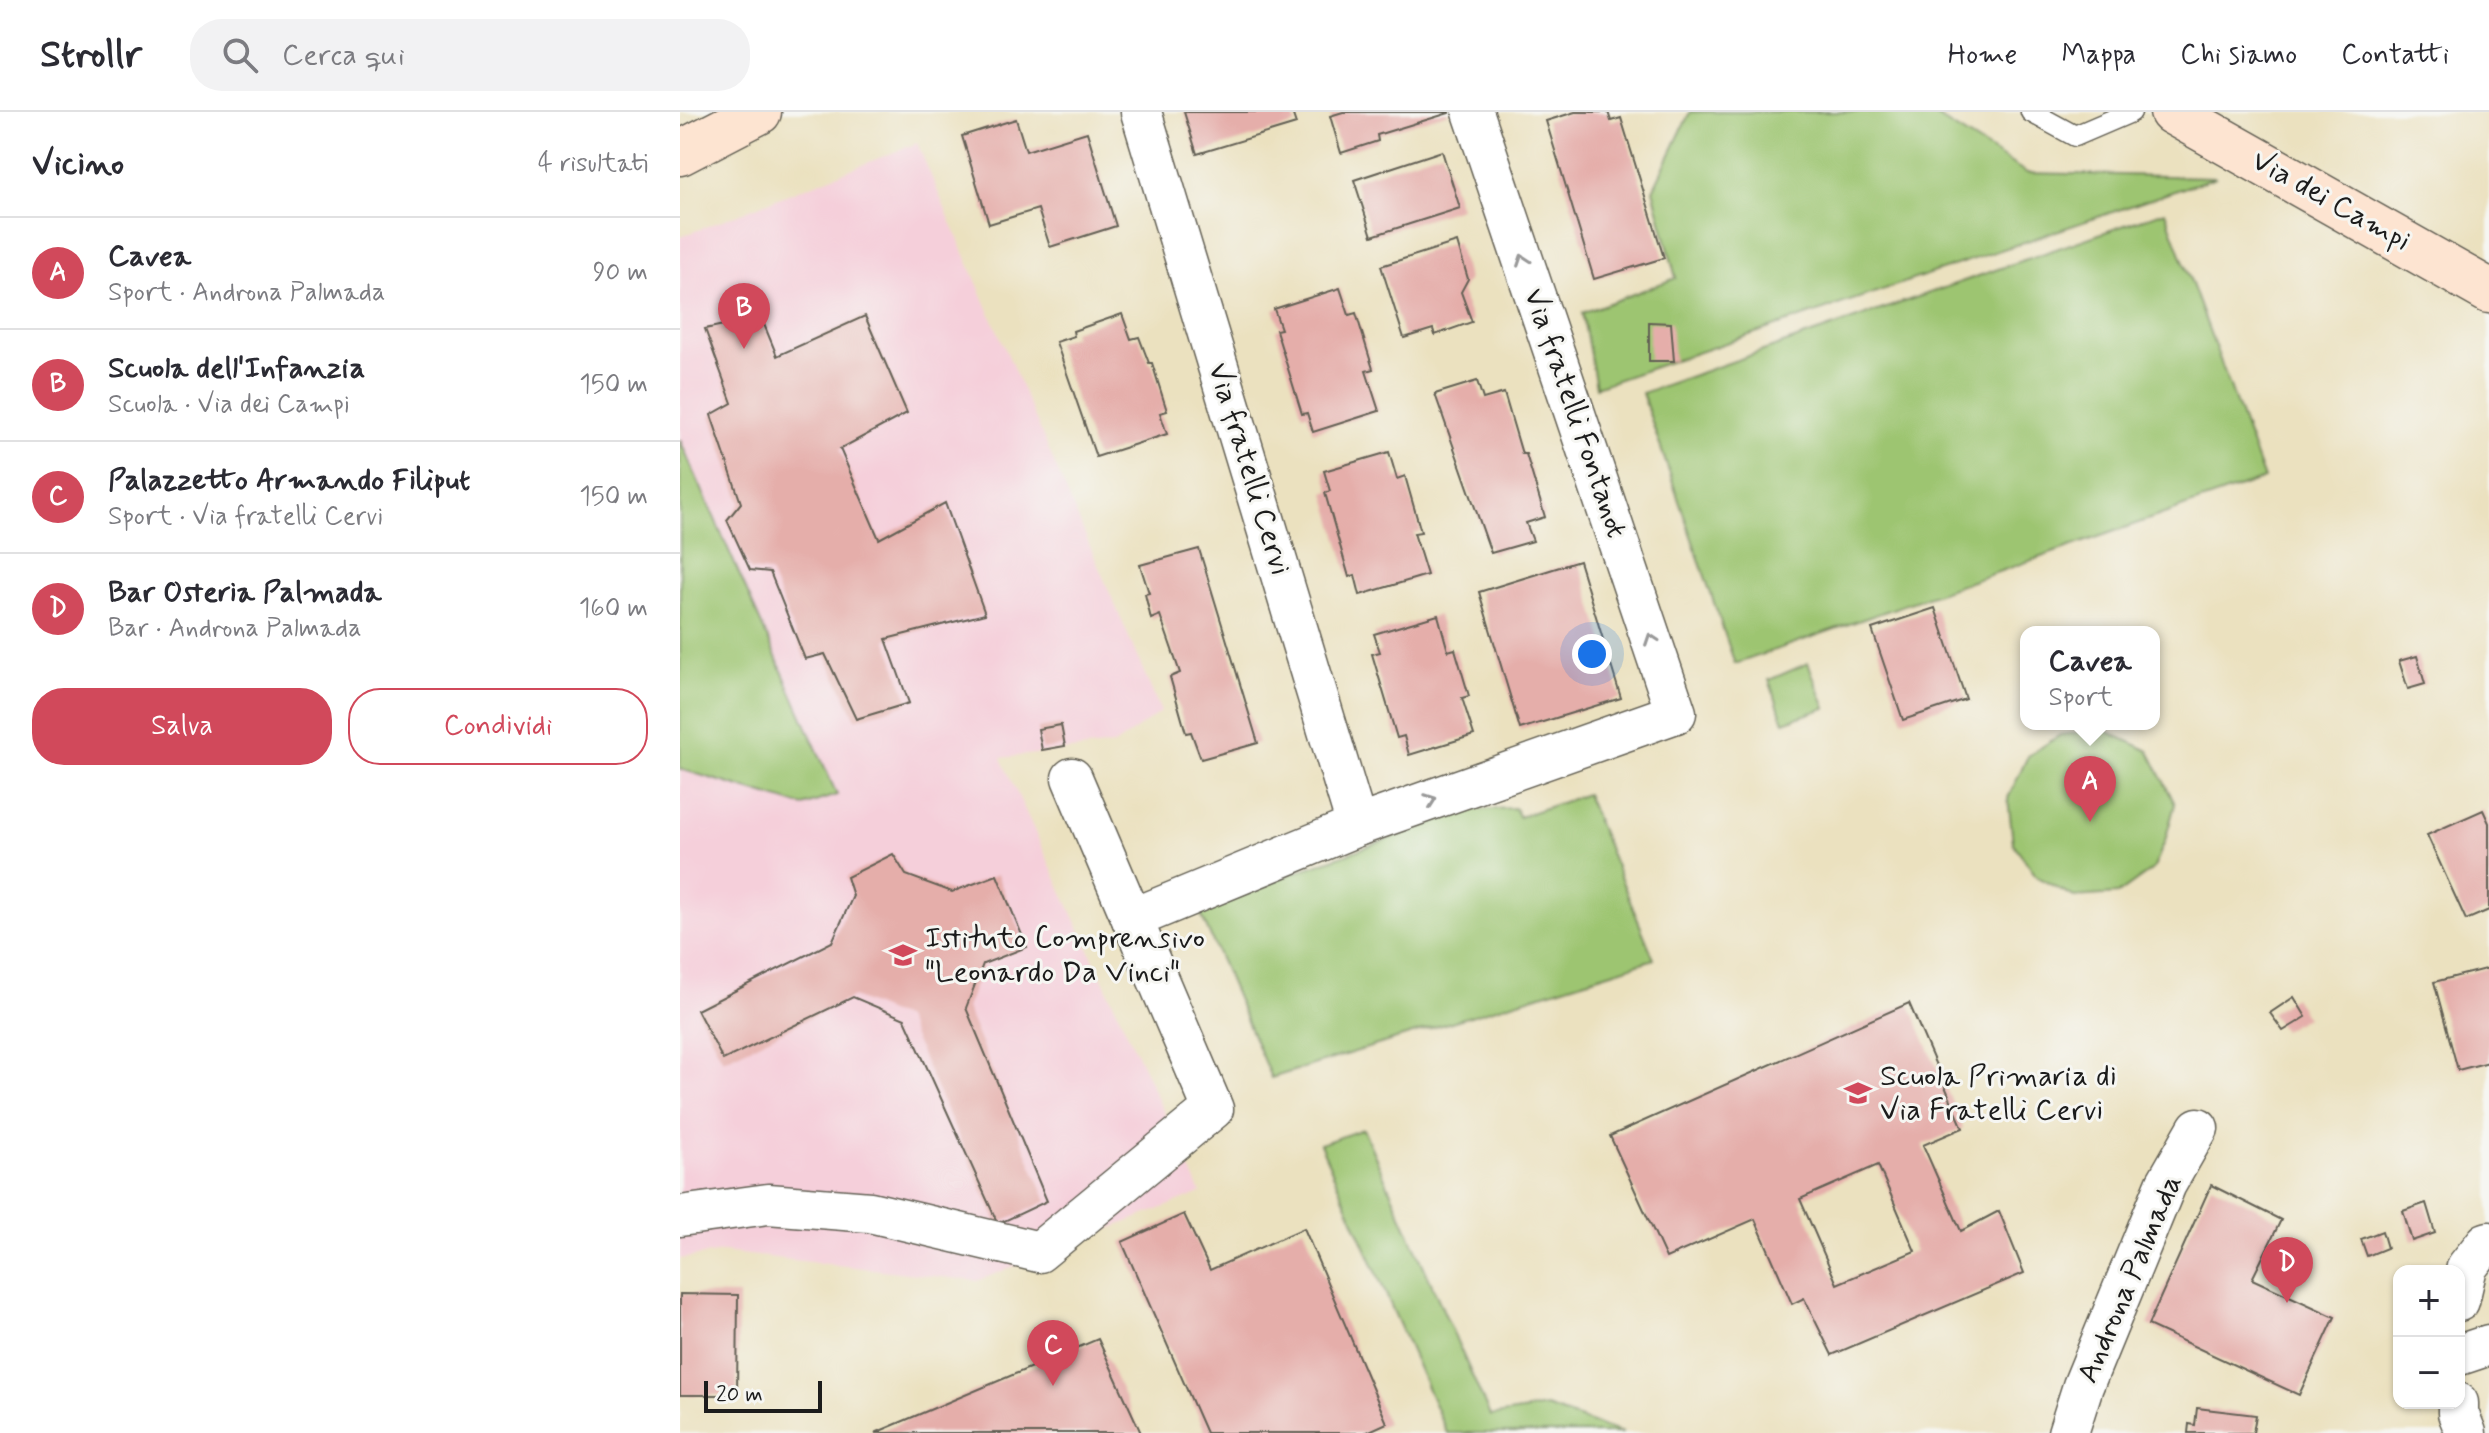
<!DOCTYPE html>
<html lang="it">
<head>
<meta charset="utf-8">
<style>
	:root { --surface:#fff; --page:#f2f2f3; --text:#2b2b33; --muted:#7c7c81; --line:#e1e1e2; --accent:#d1495b }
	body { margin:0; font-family:Mynerve,sans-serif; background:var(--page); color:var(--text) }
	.controls { position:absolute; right:24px; bottom:24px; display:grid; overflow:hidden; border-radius:16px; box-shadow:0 2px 6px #0004 }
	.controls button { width:72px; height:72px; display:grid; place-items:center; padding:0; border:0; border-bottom:2px solid var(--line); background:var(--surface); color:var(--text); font:40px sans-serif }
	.scale { position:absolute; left:24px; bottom:20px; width:118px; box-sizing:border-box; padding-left:8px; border:4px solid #1c1c1c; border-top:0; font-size:22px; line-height:28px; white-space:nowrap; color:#1c1c1c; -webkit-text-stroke:6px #f6f6f2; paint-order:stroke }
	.you { position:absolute; left:912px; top:542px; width:28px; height:28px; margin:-20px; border:6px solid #fff; border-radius:50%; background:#1a73e8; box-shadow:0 0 0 12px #1a73e833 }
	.badge { display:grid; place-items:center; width:52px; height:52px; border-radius:50%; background:var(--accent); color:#fff; font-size:26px; font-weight:700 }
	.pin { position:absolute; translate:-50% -66px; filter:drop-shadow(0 2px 4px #0008) }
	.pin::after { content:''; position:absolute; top:42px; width:28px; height:24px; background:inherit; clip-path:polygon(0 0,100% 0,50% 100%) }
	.popup { position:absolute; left:1340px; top:514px; width:140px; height:104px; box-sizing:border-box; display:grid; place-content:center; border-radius:16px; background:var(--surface); filter:drop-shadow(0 2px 6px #0005); font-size:26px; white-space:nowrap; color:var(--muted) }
	.popup b { font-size:30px; color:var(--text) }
	.popup::after { content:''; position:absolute; left:50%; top:100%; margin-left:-16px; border:16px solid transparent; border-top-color:var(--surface) }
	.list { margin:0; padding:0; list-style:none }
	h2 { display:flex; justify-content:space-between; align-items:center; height:104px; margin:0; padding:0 32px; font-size:34px }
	h2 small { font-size:26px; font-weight:400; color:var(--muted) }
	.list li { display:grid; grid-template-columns:52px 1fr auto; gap:24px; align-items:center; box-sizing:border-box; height:112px; padding:0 32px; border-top:2px solid var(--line) }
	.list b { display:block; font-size:30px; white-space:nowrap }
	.list p { margin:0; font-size:26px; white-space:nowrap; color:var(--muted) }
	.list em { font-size:26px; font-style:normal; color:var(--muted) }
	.actions { display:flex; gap:16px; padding:24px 32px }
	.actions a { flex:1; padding:18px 0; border:2px solid var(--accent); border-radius:32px; text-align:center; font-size:28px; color:var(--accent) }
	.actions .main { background:var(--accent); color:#fff }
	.icon { flex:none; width:44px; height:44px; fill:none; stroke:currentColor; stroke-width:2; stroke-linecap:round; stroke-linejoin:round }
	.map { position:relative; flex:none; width:1809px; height:1321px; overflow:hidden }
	header { display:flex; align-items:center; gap:48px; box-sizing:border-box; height:112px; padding:0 40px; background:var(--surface); border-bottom:2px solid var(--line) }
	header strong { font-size:38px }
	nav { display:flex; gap:44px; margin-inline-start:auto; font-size:28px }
	.search { width:560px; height:72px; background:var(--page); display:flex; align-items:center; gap:20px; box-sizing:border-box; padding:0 28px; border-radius:32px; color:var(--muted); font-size:30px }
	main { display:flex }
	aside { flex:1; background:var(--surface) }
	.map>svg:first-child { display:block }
	.built { fill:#f5cfda }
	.green { fill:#9dc571; stroke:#5c7046; stroke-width:2 }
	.building { fill:#e5aeaa; fill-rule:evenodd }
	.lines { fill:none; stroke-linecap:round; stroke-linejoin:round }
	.lane-casing { stroke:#646155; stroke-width:23 }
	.street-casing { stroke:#646155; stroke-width:43 }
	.secondary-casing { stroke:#646155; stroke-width:47 }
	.lane { stroke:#fff; stroke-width:20 }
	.street { stroke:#fff; stroke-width:40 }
	.secondary { stroke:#fde4d1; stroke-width:44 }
	.oneway { stroke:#999 }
	.labels { text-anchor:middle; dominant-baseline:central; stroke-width:6; stroke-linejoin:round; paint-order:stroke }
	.street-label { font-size:30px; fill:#1c1c1c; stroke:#f6f6f2 }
	.poi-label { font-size:30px; fill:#1c1c1c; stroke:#f6f6f2; text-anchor:start }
</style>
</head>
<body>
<header>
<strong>Strollr</strong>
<div class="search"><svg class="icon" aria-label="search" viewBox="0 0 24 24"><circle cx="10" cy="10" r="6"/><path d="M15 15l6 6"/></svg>Cerca qui</div>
<nav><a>Home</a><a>Mappa</a><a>Chi siamo</a><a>Contatti</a></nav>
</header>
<main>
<aside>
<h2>Vicino<small>4 risultati</small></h2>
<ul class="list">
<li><span class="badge">A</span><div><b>Cavea</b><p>Sport · Androna Palmada</p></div><em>90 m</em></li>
<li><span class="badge">B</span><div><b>Scuola dell'Infanzia</b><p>Scuola · Via dei Campi</p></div><em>150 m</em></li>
<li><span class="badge">C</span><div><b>Palazzetto Armando Filiput</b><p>Sport · Via fratelli Cervi</p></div><em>150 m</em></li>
<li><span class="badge">D</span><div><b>Bar Osteria Palmada</b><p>Bar · Androna Palmada</p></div><em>160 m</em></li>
</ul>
<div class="actions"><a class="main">Salva</a><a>Condividi</a></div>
</aside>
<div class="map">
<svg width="1809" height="1321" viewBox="0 0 1809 1321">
	<rect width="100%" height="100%" fill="#f6f6f2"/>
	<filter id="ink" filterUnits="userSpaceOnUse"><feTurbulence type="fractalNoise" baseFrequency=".0125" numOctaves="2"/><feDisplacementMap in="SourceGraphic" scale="16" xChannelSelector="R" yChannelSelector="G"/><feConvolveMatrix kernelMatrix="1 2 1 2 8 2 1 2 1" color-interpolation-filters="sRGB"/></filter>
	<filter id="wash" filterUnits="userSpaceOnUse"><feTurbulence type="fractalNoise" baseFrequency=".006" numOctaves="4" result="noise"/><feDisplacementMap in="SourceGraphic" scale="32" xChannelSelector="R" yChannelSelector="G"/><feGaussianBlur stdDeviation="1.8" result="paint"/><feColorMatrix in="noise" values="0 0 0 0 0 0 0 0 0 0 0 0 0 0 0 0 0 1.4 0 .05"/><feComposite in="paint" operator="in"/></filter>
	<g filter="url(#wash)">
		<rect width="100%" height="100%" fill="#ebe1bf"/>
		<path class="built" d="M237 31 481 600 434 633 321 646 521 1081 297 1169 42 1140 0 1147V125Z"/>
		<g class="green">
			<path d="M1010 0H1249L1347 61 1536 65 916 275 902 201 996 166 973 78Z"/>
			<path d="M1485 99 1584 367 1055 552 962 281Z"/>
			<path d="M0 328 157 683 123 694 0 657Z"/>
			<path d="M1128 551 1146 596 1104 610 1089 568Z"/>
			<path d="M1422 617 1469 639 1495 692 1485 729 1474 756 1438 782 1394 785 1357 765 1333 731 1328 686 1348 644 1380 623Z"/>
			<path d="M906 682 974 847 591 966 518 795 790 698 835 696 839 705Z"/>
			<path d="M683 1017 810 1304 866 1295 942 1321H767L640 1032Z"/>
		</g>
		<g id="blocks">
			<g class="building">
				<path d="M504 0H612L616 12 517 42Z"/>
				<path d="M663 0H769V1L697 23 698 29 661 41 650 4Z"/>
				<path d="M895 0H928L931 9 941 6 984 146 914 167 866 9Z"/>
				<path d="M336 7 346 39 407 20 436 114 370 135 358 97 309 112 282 24Z"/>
				<path d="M762 39 780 96 692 124 674 68Z"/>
				<path d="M777 130 788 167 781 180 792 210 755 223 753 217 724 226 701 154Z"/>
				<path d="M660 176 669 203 676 201 693 257 686 259 699 299 633 320 627 301 622 302 596 218 601 217 594 197Z"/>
				<path d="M442 202 451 227 459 225 469 251H472L487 299 480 301 487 322 416 345 376 230 394 224 393 219Z"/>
				<path d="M185 204 227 301 160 337 199 427 265 391 305 502 206 527 229 591 176 607 145 542 125 547 90 460 70 458 47 408 61 391 31 303 52 291 25 217 81 205 97 244Z"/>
				<path d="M969 210 991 211 994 249H969Z"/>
				<path d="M797 269 803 287 824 281 842 342H846L865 405 846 411 853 429 811 441 755 282Z"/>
				<path d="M709 340 717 367 725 364 741 420 734 421 747 463 680 483 675 463 669 465 645 381 650 379 644 359Z"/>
				<path d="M519 437 578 631 521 647 511 620 506 621 490 565 500 561 480 503 471 507 465 482 469 481 460 453Z"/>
				<path d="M899 449 941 586 840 617 799 480Z"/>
				<path d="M1255 496 1286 587 1223 608 1192 517Z"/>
				<path d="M758 503 768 539 775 537 789 584 782 586 794 623 729 643 724 624 717 626 692 542 700 540 694 522Z"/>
				<path d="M1737 544 1745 572 1728 577 1719 549Z"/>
				<path d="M381 613 385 634 362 638 358 617Z"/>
				<path d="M1803 698 1809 711V798L1786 808 1747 723Z"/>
				<path d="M213 742 226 763 272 780 317 763 347 835 303 852 286 896 367 1089 318 1112 225 907 173 885 43 948 17 898 152 830 173 784 167 765Z"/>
				<path d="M1809 856V950L1778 958 1754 870Z"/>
				<path d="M1614 885 1626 905 1603 919 1590 901Z"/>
				<path d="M1229 891 1283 1016 1243 1033 1281 1119 1319 1099 1344 1161 1152 1243 1124 1186 1112 1192 1075 1107 986 1146 930 1024ZM1198 1053 1235 1139 1157 1172 1120 1087Z"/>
				<path d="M1531 1073 1601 1108 1572 1167 1655 1205 1619 1283 1468 1213Z"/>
				<path d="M1746 1091 1755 1121 1732 1129 1723 1099Z"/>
				<path d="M504 1102 530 1158 624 1116 707 1311 685 1321H526L442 1130Z"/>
				<path d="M1702 1119 1707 1136 1687 1144 1681 1127Z"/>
				<path d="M0 1182 58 1183 57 1283H0Z"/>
				<path d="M418 1227 461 1321H195Z"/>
				<path d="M1517 1296 1576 1303 1573 1321H1508L1509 1312 1515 1313Z"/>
			</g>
		</g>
	</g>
	<g filter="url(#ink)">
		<use href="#blocks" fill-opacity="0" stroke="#646155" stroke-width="2"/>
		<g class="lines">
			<g class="lane-casing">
				<path id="lane" d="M1351 0 1395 24 1451 0"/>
			</g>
			<g class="street-casing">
				<g id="street">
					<path d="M392 666 452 807"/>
					<path d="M677 714 996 601 793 0"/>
					<path d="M0 1104 88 1092 190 1100 359 1140 533 997 452 807 677 714 461 0"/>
					<path d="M1779 1189 1787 1155 1806 1131 1809 1130"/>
					<path d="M1779 1243 1809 1233"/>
					<path d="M1778 1291V1301L1786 1321"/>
					<path d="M1388 1321 1403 1274 1486 1072 1518 1016"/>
				</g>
			</g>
			<g class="secondary-casing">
				<g id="secondary">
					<path d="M1492 0 1809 179"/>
					<path d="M0 41 79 0"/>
				</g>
			</g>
			<use href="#lane" class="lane"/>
			<use href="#street" class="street"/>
			<use href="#secondary" class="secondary"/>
		</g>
		<defs><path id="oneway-chevron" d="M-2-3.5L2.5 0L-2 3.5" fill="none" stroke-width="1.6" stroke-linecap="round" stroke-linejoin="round" transform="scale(2)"/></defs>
		<g class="oneway">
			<use href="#oneway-chevron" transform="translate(843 148) rotate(-109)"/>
			<use href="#oneway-chevron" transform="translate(971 527) rotate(-109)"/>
			<use href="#oneway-chevron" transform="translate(751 688) rotate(-20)"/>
		</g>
	</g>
	<defs>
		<g id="school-bare" transform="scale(2.16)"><path d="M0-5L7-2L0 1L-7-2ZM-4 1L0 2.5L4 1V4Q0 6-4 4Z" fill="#d1495b" stroke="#f6f6f2" stroke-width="2.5" paint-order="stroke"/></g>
	</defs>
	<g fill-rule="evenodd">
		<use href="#school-bare" x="223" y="843"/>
		<use href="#school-bare" x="1178" y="981"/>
	</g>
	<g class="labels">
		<g class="street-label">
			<text transform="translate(1651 89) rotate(29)">Via dei Campi</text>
			<text transform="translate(895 301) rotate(71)">Via fratelli Fontanot</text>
			<text transform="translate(569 357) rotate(73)">Via fratelli Cervi</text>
			<text transform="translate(1450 1167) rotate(-67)">Androna Palmada</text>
		</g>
		<g class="poi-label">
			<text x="245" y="826">Istituto Comprensivo<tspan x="245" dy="34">"Leonardo Da Vinci"</tspan></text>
			<text x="1200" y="964">Scuola Primaria di<tspan x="1200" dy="34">Via Fratelli Cervi</tspan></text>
		</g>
	</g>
</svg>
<div class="controls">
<button>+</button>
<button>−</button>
</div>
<div class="scale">20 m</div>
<div class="you"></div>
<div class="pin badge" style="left:1410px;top:710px">A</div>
<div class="popup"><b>Cavea</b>Sport</div>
<div class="pin badge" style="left:64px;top:237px">B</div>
<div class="pin badge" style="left:373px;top:1274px">C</div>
<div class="pin badge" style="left:1607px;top:1191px">D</div>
</div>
</main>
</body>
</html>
